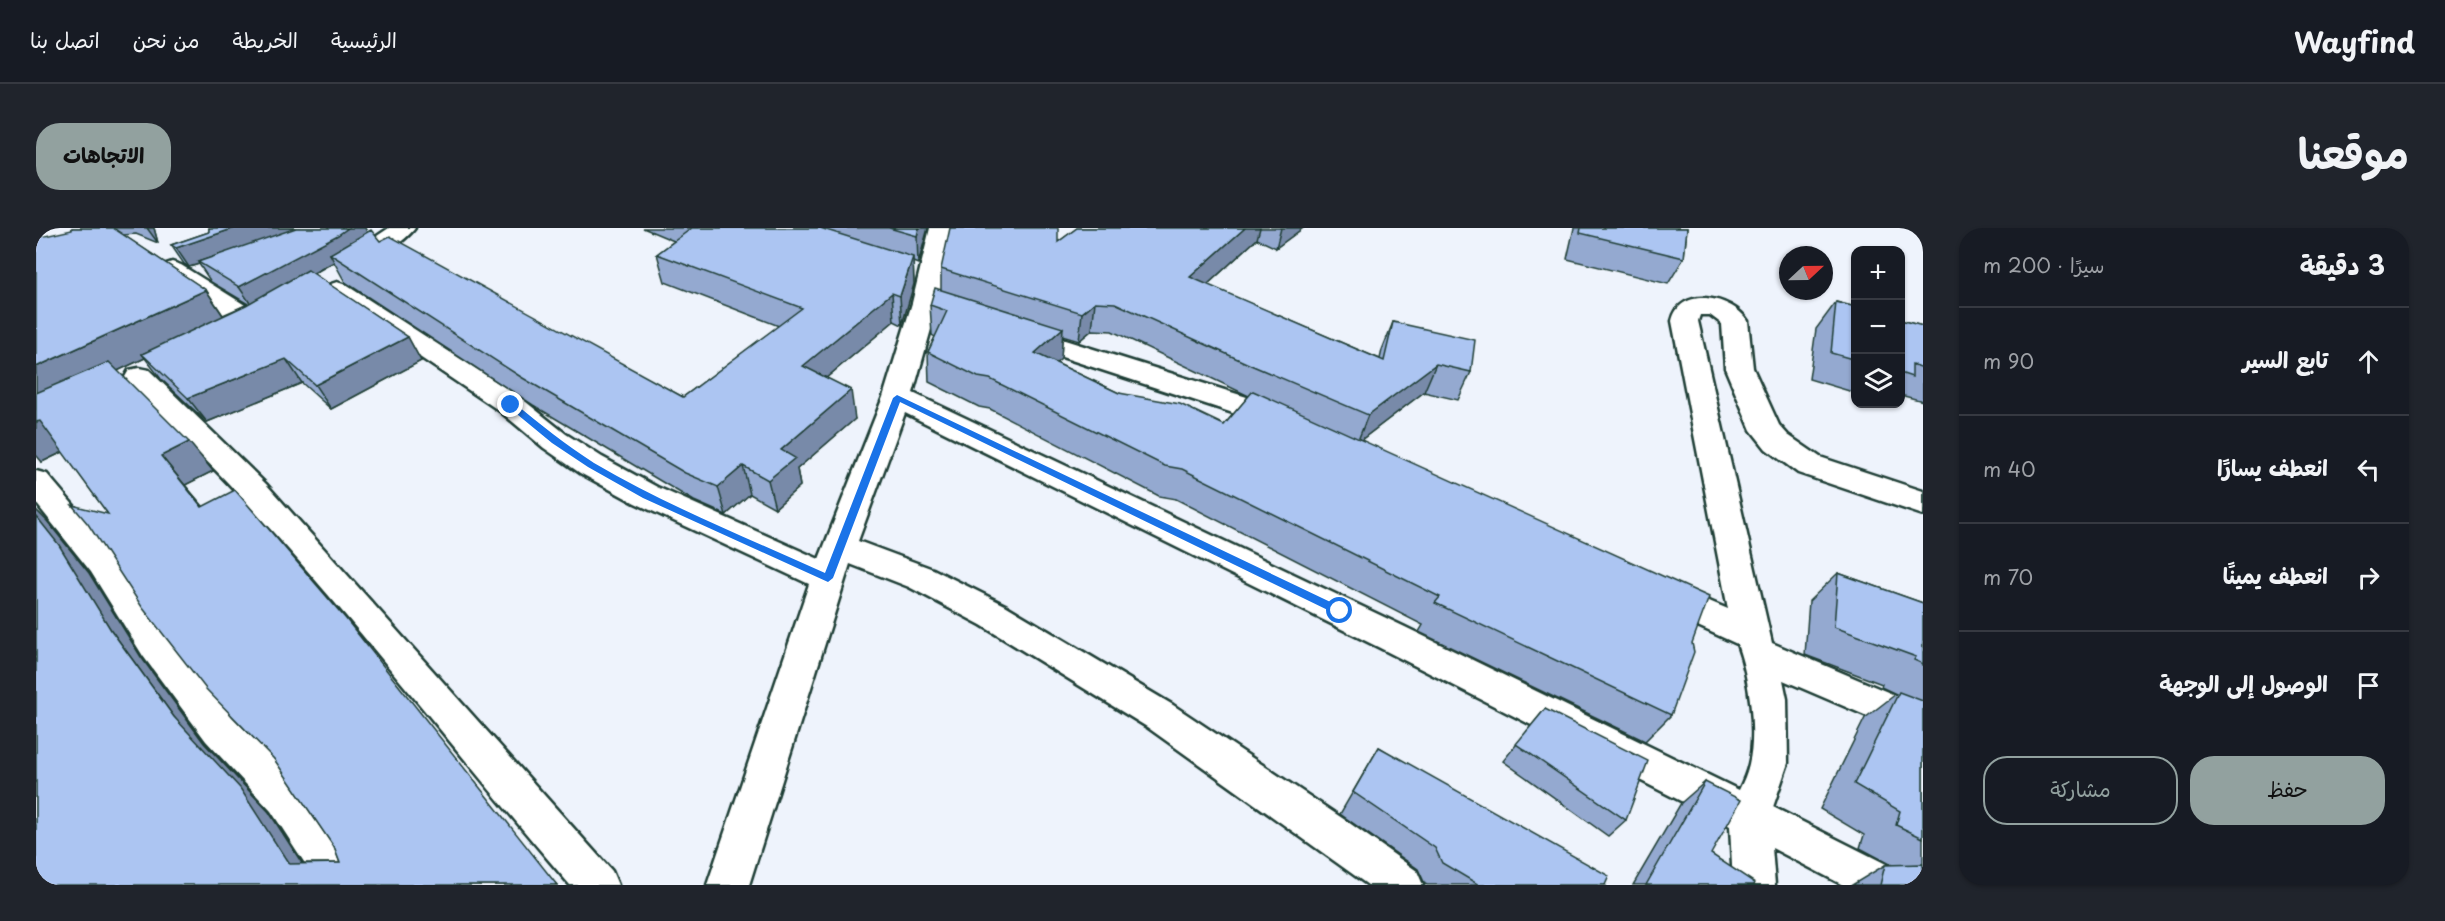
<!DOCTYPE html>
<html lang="ar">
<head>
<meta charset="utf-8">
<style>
	:root { --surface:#171b24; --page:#20242c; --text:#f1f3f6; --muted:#9ea1a6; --line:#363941; --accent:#92a19f }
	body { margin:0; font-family:"Playpen Sans","Playpen Sans Arabic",sans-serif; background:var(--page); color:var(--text); direction:rtl }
	.controls { position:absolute; right:18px; top:18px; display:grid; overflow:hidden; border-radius:12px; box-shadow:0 2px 4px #0004 }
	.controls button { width:54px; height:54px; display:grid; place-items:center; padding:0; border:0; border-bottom:2px solid var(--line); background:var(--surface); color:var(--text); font:30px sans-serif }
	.compass { position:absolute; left:1743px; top:18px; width:54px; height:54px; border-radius:50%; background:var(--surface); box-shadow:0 2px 4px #0004; rotate:68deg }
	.stop { position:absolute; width:18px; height:18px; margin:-14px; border:4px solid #1a73e8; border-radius:50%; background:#fff }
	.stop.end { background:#1a73e8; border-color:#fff; box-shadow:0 2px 6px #0008 }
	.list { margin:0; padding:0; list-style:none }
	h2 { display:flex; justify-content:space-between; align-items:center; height:78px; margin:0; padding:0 24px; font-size:26px }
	h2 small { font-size:20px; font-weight:400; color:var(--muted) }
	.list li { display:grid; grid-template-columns:39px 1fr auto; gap:18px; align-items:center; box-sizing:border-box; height:108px; padding:0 24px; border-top:2px solid var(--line) }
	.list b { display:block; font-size:22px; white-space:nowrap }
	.list em { font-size:20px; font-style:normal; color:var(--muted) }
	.actions { display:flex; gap:12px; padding:18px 24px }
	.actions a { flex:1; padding:14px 0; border:2px solid var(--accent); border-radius:24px; text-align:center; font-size:21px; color:var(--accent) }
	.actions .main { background:var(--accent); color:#111 }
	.icon { flex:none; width:33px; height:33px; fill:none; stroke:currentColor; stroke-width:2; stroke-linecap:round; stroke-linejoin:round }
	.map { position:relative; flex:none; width:1887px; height:657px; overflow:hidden; direction:ltr; border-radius:24px }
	header { display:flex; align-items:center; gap:36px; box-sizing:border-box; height:84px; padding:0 30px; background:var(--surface); border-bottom:2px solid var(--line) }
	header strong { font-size:28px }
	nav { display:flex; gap:33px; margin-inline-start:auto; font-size:21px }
	.intro { display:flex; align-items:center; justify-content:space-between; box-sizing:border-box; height:144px; padding:0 36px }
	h1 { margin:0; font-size:42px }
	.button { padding:15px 27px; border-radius:24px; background:var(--accent); color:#111; font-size:21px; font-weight:700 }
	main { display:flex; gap:36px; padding:0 36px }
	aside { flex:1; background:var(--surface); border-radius:24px; box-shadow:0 2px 4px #0004 }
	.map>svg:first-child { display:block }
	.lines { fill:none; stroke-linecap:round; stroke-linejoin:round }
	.minor-casing { stroke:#1f3d34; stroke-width:5 }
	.minor { fill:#fff; fill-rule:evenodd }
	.wall { fill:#94a9d0; stroke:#1f3d34; stroke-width:1.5; fill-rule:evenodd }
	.shaded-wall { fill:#788aa9; stroke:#1f3d34; stroke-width:1.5 }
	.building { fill:#acc5f2; stroke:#1f3d34; stroke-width:1.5 }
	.route { fill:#1a73e8 }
</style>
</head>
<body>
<header>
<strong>Wayfind</strong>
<nav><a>الرئيسية</a><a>الخريطة</a><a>من نحن</a><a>اتصل بنا</a></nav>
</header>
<div class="intro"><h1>موقعنا</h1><a class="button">الاتجاهات</a></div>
<main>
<aside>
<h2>3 دقيقة<small>سيرًا · 200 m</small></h2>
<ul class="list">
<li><svg class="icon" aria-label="ahead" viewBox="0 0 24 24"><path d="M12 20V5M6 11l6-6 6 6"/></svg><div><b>تابع السير</b></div><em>90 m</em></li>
<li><svg class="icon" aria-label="left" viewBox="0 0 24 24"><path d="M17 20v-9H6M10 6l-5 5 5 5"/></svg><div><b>انعطف يسارًا</b></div><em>40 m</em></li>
<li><svg class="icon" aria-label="right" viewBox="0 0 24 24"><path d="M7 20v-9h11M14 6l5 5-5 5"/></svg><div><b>انعطف يمينًا</b></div><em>70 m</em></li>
<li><svg class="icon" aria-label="arrive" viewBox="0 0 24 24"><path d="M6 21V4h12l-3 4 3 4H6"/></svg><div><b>الوصول إلى الوجهة</b></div></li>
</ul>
<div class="actions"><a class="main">حفظ</a><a>مشاركة</a></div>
</aside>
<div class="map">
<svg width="1887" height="657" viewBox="0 0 1887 657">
	<rect width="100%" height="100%" fill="#eef3fc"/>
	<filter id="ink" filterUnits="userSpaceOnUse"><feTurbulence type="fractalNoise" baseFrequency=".0167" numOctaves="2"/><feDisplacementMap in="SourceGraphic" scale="12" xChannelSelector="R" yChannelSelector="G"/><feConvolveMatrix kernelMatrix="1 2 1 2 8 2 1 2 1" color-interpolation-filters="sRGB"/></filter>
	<g filter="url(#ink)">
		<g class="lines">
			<g class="minor-casing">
				<g id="minor">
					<path d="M353 0H379C371 11 334 40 321 40 319 40 312 39 311 38L307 33 311 28Z"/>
					<path d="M894 0H918L903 71 946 85 950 91 946 97 937 99 899 87 877 165 1369 399 1703 562C1707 554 1711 545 1713 536 1721 504 1713 448 1701 416L1616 377 1611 367 1616 357 1628 354 1692 381 1636 93C1644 57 1696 68 1712 93L1717 140 1743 197 1752 207 1784 229 1887 263V287L1762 245 1730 221 1715 202 1689 140 1686 96 1674 87H1664L1662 93 1736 415 1887 479V512L1747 452 1751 471 1752 535 1737 579 1864 643 1870 657H1807L1736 620 1739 657H1697L1694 598 1344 420 869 185 822 313 897 341 969 377 1137 477 1312 594 1381 643 1387 657H1332L1111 499 945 397 873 359 814 336 713 657H671L773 356 599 275 544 245 508 220 465 184 292 67 288 62 292 57 301 54 310 57 485 170 530 206 566 229 621 259 783 331 847 169 876 75Z"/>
					<path d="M136 34 145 37 225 87 229 93 225 99 216 101 207 99 127 47 123 42 127 37Z"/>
					<path d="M984 98 1214 170 1254 188 1259 195 1254 202 1244 205 1234 202 1194 184 974 112 971 106 974 100Z"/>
					<path d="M103 140 113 142 230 256 576 643 582 657H534C424 530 322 395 208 272 171 232 131 194 93 156L89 149 93 142Z"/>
					<path d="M0 243 11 246 79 326 133 408 196 489 263 557 322 643 328 657H283L235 583 170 513 107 428 55 344 0 275Z"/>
				</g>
			</g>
			<use href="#minor" class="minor"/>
		</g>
		<g class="wall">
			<path d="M36 0H118L122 15 100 6 87 7 170 62 187 87 212 76 175 54 163 36 153 39 148 36 135 17 173 4V0H329L331 4 344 13 647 169 743 98 629 54 621 26 638 13 607 0H892L882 36 877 34 878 56 866 97 858 93 790 150 819 191 761 241 764 258 739 280 714 266 690 287 658 273 497 177 309 54 298 34 277 46 372 109 385 133 295 181 266 155 171 194 125 151 109 130 81 143 177 243 149 257 167 278 521 657H0V282L11 293 53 345 105 429 168 515 233 584 266 635H304L298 619 72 286 27 224 6 234Z"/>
			<path d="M1041 0H1267L1240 20 1221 11 1171 57 1344 131 1346 122 1357 94 1435 144 1422 172 1388 164 1325 212 1656 415 1635 487 1609 513 1383 404 1387 397 1140 271 1123 268 954 181 943 179 893 154 892 124 899 109 896 107 894 77 905 62V41L1022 14ZM1056 102 1076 103 1213 168 1188 197 1083 165 1020 135 1025 131 1026 108 1043 113Z"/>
			<path d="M1538 0H1651L1648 30 1632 56 1531 31Z"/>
			<path d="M1800 74 1820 79V165L1773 151 1780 101Z"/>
			<path d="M1864 92 1887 98V173L1864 167Z"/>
			<path d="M1802 345 1887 375V657H1816L1849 637H1856L1824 620 1828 607 1784 581 1829 490 1860 466 1845 459 1846 456 1769 427 1773 373Z"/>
			<path d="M1509 481 1590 592 1572 608 1467 533Z"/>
			<path d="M1343 519 1569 657H1391L1389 656 1382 641 1304 586Z"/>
			<path d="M1669 554 1675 626 1718 657H1597L1645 575Z"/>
		</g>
		<g class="shaded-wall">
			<path d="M111 0H118L122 15Z"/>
			<path d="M199 0H265L162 34 163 36 153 39 140 20Z"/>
			<path d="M312 0H329L334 11 294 26 298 34 216 78 203 59Z"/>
			<path d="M883 0H892L882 36 881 8Z"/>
			<path d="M1209 0H1224L1221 11 1149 77 1154 49Z"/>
			<path d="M1245 0H1267L1240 20Z"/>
			<path d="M877 29 878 56 866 97 864 68Z"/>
			<path d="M170 62 190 92 106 126 109 130 0 181V139Z"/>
			<path d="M856 65 858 93 771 166 767 138Z"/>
			<path d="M1059 74 1056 102 1043 113 1046 85Z"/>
			<path d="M1027 100 1025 131 997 156 999 125Z"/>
			<path d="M372 109 385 133 295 181 279 157Z"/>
			<path d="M250 131 266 155 171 194 152 170Z"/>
			<path d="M1400 136 1388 164 1321 215 1332 187Z"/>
			<path d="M815 162 819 191 761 241 764 258 739 280 732 252 745 222Z"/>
			<path d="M4 193 31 222 6 234 0 227V194Z"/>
			<path d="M153 214 177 243 149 257 191 308 125 228Z"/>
			<path d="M707 238 714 266 690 287 682 259Z"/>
			<path d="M0 282 11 293 53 345 105 429 168 515 233 584 280 657 253 636 138 489 75 402 0 288Z"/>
		</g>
		<g class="building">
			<path d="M36 0H77L170 62 0 139V10L36 2Z"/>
			<path d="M173 0H199L140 20 135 17 173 4Z"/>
			<path d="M260 0H312L302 7 203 59 162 34Z"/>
			<path d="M656 0H784L877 29 864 68 856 65 767 138 815 162 745 222 759 230 732 252 707 238 682 259 649 245 485 149 294 26 335 2 344 13 354 8 647 169 766 80 621 26Z"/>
			<path d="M853 0H883L881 8Z"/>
			<path d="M914 0H1022V14L1041 0H1209L1154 49 1348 133 1357 94 1439 112 1435 144 1400 136 1332 187 1217 138 1079 75 1059 74 1046 85 905 41Z"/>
			<path d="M1545 0H1651L1648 30 1544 5Z"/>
			<path d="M272 42 372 109 279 157 250 131 152 170 106 126 210 77Z"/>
			<path d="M899 60 1027 100 999 125 1083 165 1144 176 1188 197 1217 163 1673 369 1656 415 1658 424 1635 487 1399 375 1404 369 1146 241 1129 238 954 151 942 149 892 124 911 83 894 77Z"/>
			<path d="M1800 74 1820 79V132L1795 125Z"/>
			<path d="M1864 92 1887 98V140L1876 136V149L1864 145Z"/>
			<path d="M73 134 153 214 125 228 166 279 199 262 310 391 521 657H0V288L23 317 75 402 138 489 204 560 253 636 304 635 298 619 238 531 170 461 106 379 52 296 36 277 72 286 4 193 0 194V165Z"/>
			<path d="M1802 345 1887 375V436L1878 432 1880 429 1798 399Z"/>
			<path d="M1863 464 1887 473V610L1860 597 1864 583 1818 556Z"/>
			<path d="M1509 481 1612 533 1590 592 1480 516Z"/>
			<path d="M1343 519 1573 648 1569 657H1443L1406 635 1399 620 1317 564Z"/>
			<path d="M1669 554 1705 572 1675 626 1719 655 1718 657H1610Z"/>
			<path d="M1887 636V657H1844L1849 637Z"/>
		</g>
	</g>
	<path class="route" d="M861 167 1307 380 1309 383 1307 386H1300L864 174 797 350 792 354 607 270 552 239 516 215 470 177 478 175C504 196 530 217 558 235 631 278 712 310 789 345L857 170Z"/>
</svg>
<div class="controls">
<button>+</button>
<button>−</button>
<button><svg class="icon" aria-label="layers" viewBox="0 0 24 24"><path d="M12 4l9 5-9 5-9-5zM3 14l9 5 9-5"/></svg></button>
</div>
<svg class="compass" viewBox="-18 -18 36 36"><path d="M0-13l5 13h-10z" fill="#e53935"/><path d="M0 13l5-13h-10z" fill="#9ea1a6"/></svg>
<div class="stop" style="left:1304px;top:383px"></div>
<div class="stop end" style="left:475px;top:177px"></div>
</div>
</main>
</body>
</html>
